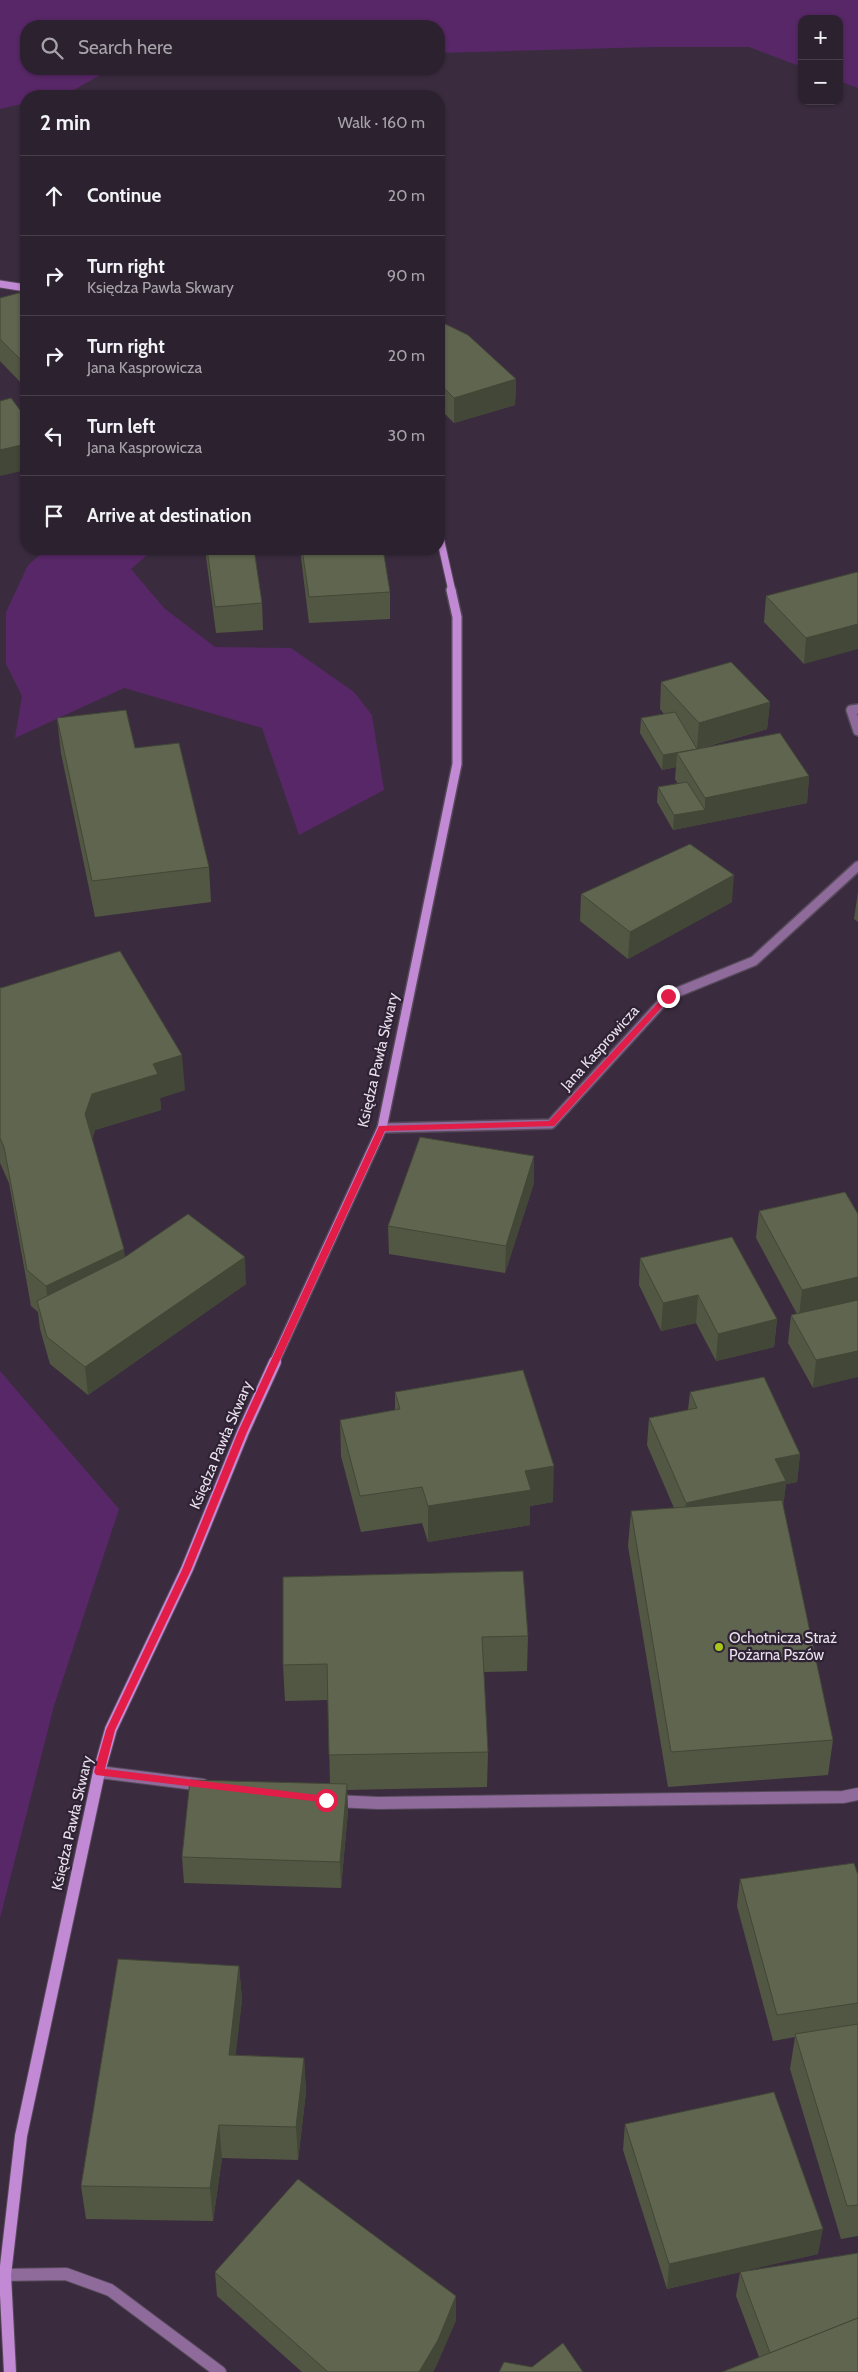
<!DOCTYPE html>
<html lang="en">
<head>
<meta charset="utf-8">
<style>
	:root { --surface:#2c212e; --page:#382e3a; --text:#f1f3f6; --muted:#a6a3aa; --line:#483e4a }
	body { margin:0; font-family:Cabin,sans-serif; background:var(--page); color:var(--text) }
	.controls { position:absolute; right:15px; top:15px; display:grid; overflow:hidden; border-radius:10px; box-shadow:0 1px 4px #0004 }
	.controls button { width:45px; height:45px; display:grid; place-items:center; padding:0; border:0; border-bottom:1px solid var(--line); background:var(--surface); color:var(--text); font:25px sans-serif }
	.stop { position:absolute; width:15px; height:15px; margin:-11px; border:4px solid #e11d48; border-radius:50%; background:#fff }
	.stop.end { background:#e11d48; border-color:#fff; box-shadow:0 1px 5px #0008 }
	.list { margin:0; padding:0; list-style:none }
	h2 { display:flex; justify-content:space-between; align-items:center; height:65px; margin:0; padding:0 20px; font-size:21px }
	h2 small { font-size:16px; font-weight:400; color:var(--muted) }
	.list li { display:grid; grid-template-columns:32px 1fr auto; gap:15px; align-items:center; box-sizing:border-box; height:80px; padding:0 20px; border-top:1px solid var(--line) }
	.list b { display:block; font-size:19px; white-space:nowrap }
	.list p { margin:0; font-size:16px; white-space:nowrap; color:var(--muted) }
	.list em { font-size:16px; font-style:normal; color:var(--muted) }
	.icon { flex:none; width:28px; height:28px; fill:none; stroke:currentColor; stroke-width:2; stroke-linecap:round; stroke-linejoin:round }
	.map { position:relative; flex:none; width:858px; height:2372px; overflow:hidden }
	.search { position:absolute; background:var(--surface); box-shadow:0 1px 4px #0004; left:20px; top:20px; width:425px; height:55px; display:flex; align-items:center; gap:12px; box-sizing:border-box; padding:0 18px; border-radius:20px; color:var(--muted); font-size:19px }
	.panel { position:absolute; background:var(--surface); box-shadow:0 1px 4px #0004; left:20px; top:90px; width:425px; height:465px; border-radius:20px }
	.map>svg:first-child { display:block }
	.green { fill:#582767 }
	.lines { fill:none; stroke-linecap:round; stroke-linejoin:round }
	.service-casing { stroke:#56495a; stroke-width:14 }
	.minor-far1-casing { stroke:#56495a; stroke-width:12 }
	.minor-casing { stroke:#56495a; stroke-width:14 }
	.secondary-far2-casing { stroke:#56495a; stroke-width:9 }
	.secondary-far1-casing { stroke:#56495a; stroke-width:12 }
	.secondary-casing { stroke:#56495a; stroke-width:14 }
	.service { stroke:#8e6b9a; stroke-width:12 }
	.minor-far1 { stroke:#8e6b9a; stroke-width:9 }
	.minor { stroke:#8e6b9a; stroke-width:12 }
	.secondary-far2 { stroke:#c289d5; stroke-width:7 }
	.secondary-far1 { stroke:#c289d5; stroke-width:9 }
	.secondary { stroke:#c289d5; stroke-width:12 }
	.wall { fill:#525743 }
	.shaded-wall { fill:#424737 }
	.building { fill:#5f654e; stroke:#424737 }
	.route { fill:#e11d48 }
	.poi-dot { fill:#a9c71b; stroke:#2f2234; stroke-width:2 }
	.labels { text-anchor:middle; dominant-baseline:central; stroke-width:4.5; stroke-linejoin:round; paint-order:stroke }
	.street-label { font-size:15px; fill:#e8e0ec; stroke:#2f2234 }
	.poi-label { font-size:15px; fill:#e8e0ec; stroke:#2f2234; text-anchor:start }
</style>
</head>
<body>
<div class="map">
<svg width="858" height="2372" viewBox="0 0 858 2372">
	<rect width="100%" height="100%" fill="#3a2c3e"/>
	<g class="green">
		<path d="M0 0H858V88L839 81V19H802V67L749 47H654L439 53V26H26V69H111L65 95 26 96V103L0 109Z"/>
		<path d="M47 549H154L131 569 164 608 215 647 291 648 354 692 372 715 384 790 299 835 262 728 124 688 15 738 22 696 6 664V612L28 565Z"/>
		<path d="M0 1371 119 1509 54 1706 0 1918Z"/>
	</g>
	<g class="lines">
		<g class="service-casing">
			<g id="service">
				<path d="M99 1772 203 1785"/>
				<path d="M334 1801 378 1803 843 1797 858 1794"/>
			</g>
		</g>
		<g class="minor-far1-casing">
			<g id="minor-far1">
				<path d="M858 709 851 710 858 731"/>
				<path d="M382 1128 551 1124 668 996 754 961 858 866"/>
			</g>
		</g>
		<g class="minor-casing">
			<path id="minor" d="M0 2275 66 2274 110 2290 220 2372"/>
		</g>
		<g class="secondary-far2-casing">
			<g id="secondary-far2">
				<path d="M0 284 26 288"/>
				<path d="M439 533 452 591"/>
			</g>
		</g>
		<g class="secondary-far1-casing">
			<path id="secondary-far1" d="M274 1363 382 1128 457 764V617L451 590"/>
		</g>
		<g class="secondary-casing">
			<path id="secondary" d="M10 2372 5 2275 21 2136 99 1772 111 1729 187 1569 243 1432 275 1362"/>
		</g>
		<use href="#service" class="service"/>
		<use href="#minor-far1" class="minor-far1"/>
		<use href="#minor" class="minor"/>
		<use href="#secondary-far2" class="secondary-far2"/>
		<use href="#secondary-far1" class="secondary-far1"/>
		<use href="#secondary" class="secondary"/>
	</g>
	<g class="wall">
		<path d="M26 235V267H23L21 243Z"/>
		<path d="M26 291V388L0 361V298Z"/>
		<path d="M439 321 516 379 515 405 454 423 439 408Z"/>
		<path d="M205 549H254L262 603 263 630 216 633Z"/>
		<path d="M300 549H383L390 592V619L309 623Z"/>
		<path d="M857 572 804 664 764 622 766 596Z"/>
		<path d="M661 682 770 702 767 729 702 748 809 776 807 803 673 830 657 802 658 787 678 784 675 779 676 767 662 770 640 733 641 718 664 714 660 709Z"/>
		<path d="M57 718 135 748 209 867 211 902 95 917 61 753Z"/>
		<path d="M858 892V922L854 919Z"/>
		<path d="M581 894 732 902 628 959 580 921Z"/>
		<path d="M0 987 185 1090 160 1098 161 1110 95 1130 92 1139 125 1257 246 1284 88 1395 50 1364 40 1329 38 1312 31 1306 9 1183 0 1163Z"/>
		<path d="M534 1183 505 1273 389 1254 388 1226Z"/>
		<path d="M845 1192 813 1388 788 1343 791 1315 797 1314 756 1238 759 1211Z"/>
		<path d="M640 1258 777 1319 774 1347 716 1361 696 1323 661 1331 639 1285Z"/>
		<path d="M395 1392 553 1502 530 1506V1525L428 1542 422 1523 361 1532 341 1456 340 1420 395 1410Z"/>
		<path d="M690 1392 800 1454 797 1482 786 1484 783 1505 833 1740 828 1775 668 1787 628 1546 631 1511 674 1508 647 1445 649 1418 688 1410Z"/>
		<path d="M283 1577 528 1636 527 1671 484 1672 488 1752 487 1787 347 1790 348 1811 341 1888 184 1883 182 1857 330 1784 328 1700 285 1701 283 1665Z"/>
		<path d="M858 1875V2236L841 2239 790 2069 795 2037 773 2041 737 1906 740 1879Z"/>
		<path d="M239 1966 242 2000 235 2055 304 2058 306 2092 298 2160 222 2158 213 2221 86 2219 81 2186Z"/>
		<path d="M625 2124 818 2254 747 2270 858 2372 759 2357 736 2296 740 2272 667 2289 623 2150Z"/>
		<path d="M215 2272 456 2320 437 2364 433 2372H302L217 2296Z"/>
	</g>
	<g class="shaded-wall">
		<path d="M516 379 515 405 454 423V398Z"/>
		<path d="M26 444V470L0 476V450Z"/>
		<path d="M858 624V649L804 664 806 638Z"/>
		<path d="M770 702 767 729 697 749 699 723Z"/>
		<path d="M677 753 676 767 662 770 663 755Z"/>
		<path d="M809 776 807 803 673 830 674 815 705 810V798Z"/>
		<path d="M734 875 732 902 628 959 630 932Z"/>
		<path d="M182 1055 185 1090 160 1098 161 1110 95 1130 89 1150 85 1114 92 1094 153 1064Z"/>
		<path d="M534 1156V1183L505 1273 506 1246Z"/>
		<path d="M124 1249 128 1284 50 1322 46 1286Z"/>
		<path d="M245 1257 246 1284 88 1395 85 1367Z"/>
		<path d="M858 1277V1304L799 1317 802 1290Z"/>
		<path d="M698 1295 696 1323 661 1331 663 1303Z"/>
		<path d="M777 1319 774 1347 716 1361 718 1334Z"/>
		<path d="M858 1351V1377L813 1388 816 1360Z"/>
		<path d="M800 1454 797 1482 786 1484 783 1509 683 1530 686 1503 775 1459Z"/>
		<path d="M554 1466 553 1502 530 1506V1525L428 1542V1506L525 1471Z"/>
		<path d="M347 1784 348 1811 341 1888 340 1862Z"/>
		<path d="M239 1966 242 2000 232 2089 229 2055Z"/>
		<path d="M304 2058 306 2092 298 2160 296 2127Z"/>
		<path d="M219 2125 222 2158 213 2221 210 2188Z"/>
		<path d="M823 2229 818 2254 667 2289 669 2264Z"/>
		<path d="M456 2296V2320L437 2364 433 2372H419Z"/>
	</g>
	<g class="building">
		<path d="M26 235V243H21Z"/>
		<path d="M26 291V365L0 339V298Z"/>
		<path d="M439 321 468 335 516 379 454 398 439 383Z"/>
		<path d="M11 398 26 418V444L0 450V401Z"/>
		<path d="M207 549H254L262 603 215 607Z"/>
		<path d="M302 549H383L390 592 309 597Z"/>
		<path d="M857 572 858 573V624L806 638 766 596Z"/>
		<path d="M731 662 770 702 699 723 661 682Z"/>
		<path d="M126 710 135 748 179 743 209 867 92 881 57 718Z"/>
		<path d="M675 712 697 749 663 755 641 718Z"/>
		<path d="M780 733 809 776 705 798 677 753Z"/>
		<path d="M687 782 705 810 674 815 658 787Z"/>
		<path d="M690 844 734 875 630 932 581 894Z"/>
		<path d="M120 951 182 1055 153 1064 158 1074 92 1094 85 1114 124 1249 46 1286 27 1270 4 1147 0 1138V987L1 988Z"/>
		<path d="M420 1137 534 1156 506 1246 388 1226Z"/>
		<path d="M845 1192 858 1214V1277L802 1290 759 1211Z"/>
		<path d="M188 1214 245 1257 85 1367 47 1337 37 1301 125 1257Z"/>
		<path d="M732 1237 777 1319 718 1334 698 1295 663 1303 640 1258Z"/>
		<path d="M858 1300V1351L816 1360 791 1315Z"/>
		<path d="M523 1370 554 1466 525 1471 531 1490 428 1506 422 1487 360 1496 340 1420 400 1409 395 1392Z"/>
		<path d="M764 1377 800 1454 775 1459 786 1481 686 1503 649 1418 697 1408 690 1392Z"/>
		<path d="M782 1500 833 1740 671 1752 631 1511Z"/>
		<path d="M523 1571 528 1636 482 1637 488 1752 329 1755 327 1664 283 1665V1577Z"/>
		<path d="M190 1780 347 1784 340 1862 182 1857Z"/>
		<path d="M854 1863 858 1875V2003L777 2015 740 1879Z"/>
		<path d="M118 1959 239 1966 229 2055 304 2058 296 2127 219 2125 210 2188 81 2186Z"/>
		<path d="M858 2024V2205L847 2206 795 2034Z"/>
		<path d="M774 2092 823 2229 669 2264 625 2124Z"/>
		<path d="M298 2179 456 2296 438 2340 419 2372H328L215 2272Z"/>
		<path d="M858 2253V2318L770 2353 740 2272Z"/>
		<path d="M858 2318V2372H722Z"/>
		<path d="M563 2343 583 2372H499L504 2362 532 2367Z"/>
	</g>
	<path class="route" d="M666 994 672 996 554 1126 385 1131 247 1432 191 1570 115 1730 105 1769 326 1796 329 1798V1803L96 1775 94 1772 106 1730 182 1570 238 1432 379 1126 549 1121Z"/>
	<circle class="poi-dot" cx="719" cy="1647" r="5"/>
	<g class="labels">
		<g class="street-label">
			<text transform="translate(600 1048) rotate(-48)">Jana Kasprowicza</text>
			<text transform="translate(378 1060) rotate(-77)">Księdza Pawła Skwary</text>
			<text transform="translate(221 1445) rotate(-67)">Księdza Pawła Skwary</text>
			<text transform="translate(72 1823) rotate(-77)">Księdza Pawła Skwary</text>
		</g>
		<g class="poi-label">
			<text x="729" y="1638">Ochotnicza Straż<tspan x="729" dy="17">Pożarna Pszów</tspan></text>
		</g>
	</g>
</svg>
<div class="controls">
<button>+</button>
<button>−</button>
</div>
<div class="stop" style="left:326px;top:1800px"></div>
<div class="stop end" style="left:668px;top:996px"></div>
<div class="search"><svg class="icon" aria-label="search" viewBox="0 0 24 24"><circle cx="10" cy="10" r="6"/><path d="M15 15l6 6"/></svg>Search here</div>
<section class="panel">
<h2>2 min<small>Walk · 160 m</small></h2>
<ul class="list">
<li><svg class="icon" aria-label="ahead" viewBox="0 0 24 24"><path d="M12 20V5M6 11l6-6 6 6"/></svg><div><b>Continue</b></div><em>20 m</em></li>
<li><svg class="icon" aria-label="right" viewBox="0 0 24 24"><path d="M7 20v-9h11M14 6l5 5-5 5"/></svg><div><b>Turn right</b><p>Księdza Pawła Skwary</p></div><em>90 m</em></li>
<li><svg class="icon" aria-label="right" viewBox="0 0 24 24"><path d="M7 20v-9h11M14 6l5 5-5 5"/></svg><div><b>Turn right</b><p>Jana Kasprowicza</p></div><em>20 m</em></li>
<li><svg class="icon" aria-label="left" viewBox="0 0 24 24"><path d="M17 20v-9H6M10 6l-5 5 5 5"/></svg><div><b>Turn left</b><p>Jana Kasprowicza</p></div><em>30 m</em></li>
<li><svg class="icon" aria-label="arrive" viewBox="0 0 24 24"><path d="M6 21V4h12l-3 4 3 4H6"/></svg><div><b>Arrive at destination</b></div></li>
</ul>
</section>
</div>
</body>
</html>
